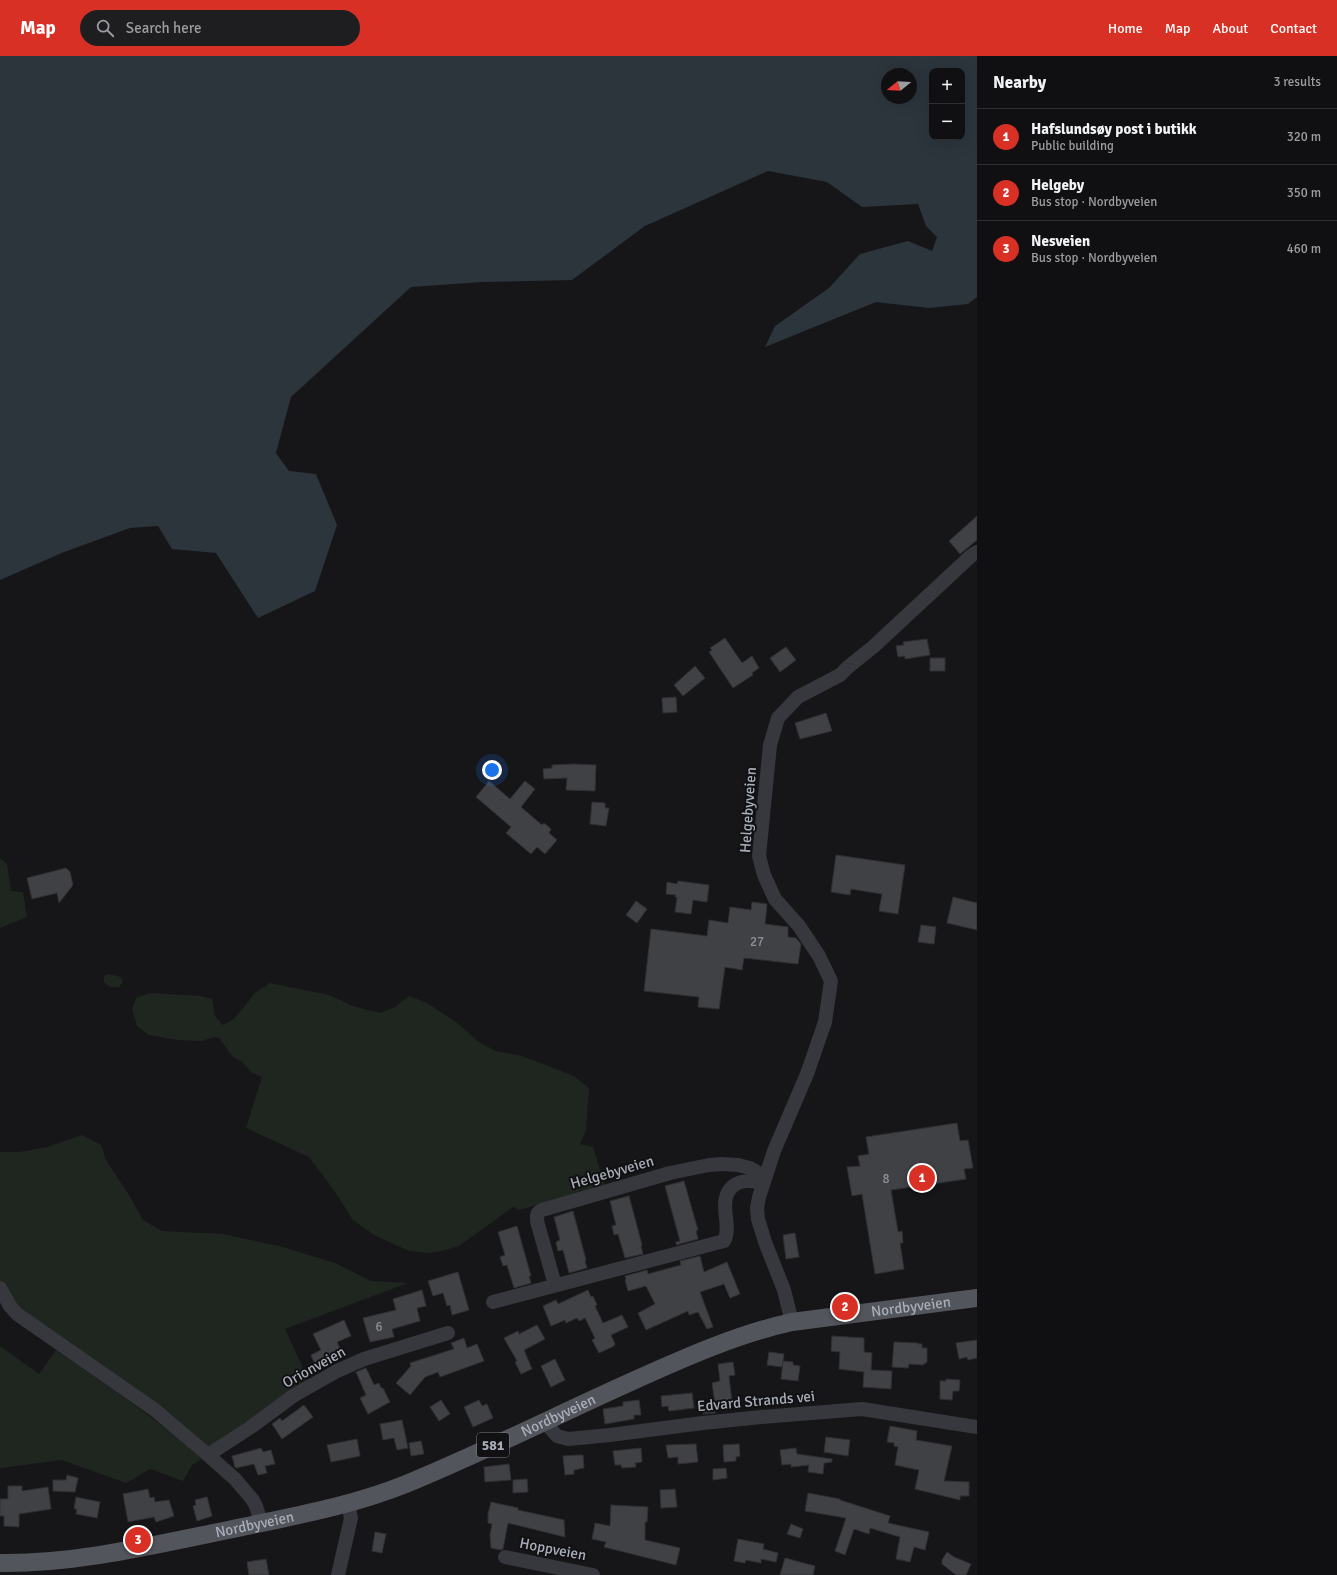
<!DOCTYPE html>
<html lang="en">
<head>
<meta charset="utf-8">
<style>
	:root { --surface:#101012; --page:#1e1e20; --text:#f1f3f6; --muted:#9c9d9f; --line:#303032; --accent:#d93025 }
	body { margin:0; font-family:Signika,sans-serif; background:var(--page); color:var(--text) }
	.controls { position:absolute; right:12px; top:12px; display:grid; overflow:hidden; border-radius:8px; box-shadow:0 4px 16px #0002 }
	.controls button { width:36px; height:36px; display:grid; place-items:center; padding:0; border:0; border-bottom:1px solid var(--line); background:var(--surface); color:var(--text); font:20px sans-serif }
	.compass { position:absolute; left:881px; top:12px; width:36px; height:36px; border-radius:50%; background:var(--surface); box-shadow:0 4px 16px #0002; rotate:252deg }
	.you { position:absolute; left:492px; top:714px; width:14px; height:14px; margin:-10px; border:3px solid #fff; border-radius:50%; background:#1a73e8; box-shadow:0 0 0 6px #1a73e833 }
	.badge { display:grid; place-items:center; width:26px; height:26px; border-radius:50%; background:var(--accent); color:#fff; font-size:13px; font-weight:700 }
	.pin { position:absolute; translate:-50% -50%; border:2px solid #fff; box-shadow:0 1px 4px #0006 }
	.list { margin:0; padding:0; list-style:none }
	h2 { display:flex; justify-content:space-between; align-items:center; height:52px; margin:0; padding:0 16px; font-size:17px }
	h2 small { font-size:13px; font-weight:400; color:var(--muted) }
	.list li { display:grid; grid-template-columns:26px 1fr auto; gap:12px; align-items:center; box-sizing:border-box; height:56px; padding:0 16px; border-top:1px solid var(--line) }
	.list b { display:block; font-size:15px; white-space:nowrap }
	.list p { margin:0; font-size:13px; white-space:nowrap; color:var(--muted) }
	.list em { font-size:13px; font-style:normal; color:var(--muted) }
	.icon { flex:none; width:22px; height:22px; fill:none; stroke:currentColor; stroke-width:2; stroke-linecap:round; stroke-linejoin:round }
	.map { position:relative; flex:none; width:977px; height:1519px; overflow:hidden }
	header { display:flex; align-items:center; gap:24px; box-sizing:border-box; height:56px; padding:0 20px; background:var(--accent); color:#fff }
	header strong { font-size:19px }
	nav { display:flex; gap:22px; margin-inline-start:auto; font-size:14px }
	.search { width:280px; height:36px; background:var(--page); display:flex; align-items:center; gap:10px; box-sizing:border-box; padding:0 14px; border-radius:22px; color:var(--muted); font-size:15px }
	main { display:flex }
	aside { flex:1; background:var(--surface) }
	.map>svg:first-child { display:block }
	.green { fill:#1e261f }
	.water { fill:#2c353c; fill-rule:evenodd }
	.building { fill:#404145; stroke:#303034 }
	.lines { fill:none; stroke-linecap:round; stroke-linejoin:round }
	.minor { stroke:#37383d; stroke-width:14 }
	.major { stroke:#53555c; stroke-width:18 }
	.labels { text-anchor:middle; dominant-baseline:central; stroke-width:4; stroke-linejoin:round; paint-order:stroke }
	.number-label { font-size:13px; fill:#8e929b }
	.shield { fill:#111113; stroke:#7b7e86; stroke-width:1 }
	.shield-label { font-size:14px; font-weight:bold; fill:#a8adb8 }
	.street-label { font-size:15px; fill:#a8adb8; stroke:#111113 }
</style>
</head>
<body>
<header>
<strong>Map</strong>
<div class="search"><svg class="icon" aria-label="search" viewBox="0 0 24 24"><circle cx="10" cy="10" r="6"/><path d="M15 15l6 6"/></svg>Search here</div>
<nav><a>Home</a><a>Map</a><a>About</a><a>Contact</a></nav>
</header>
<main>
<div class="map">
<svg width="977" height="1519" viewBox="0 0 977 1519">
	<rect width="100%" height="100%" fill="#161618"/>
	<g class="green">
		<path d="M0 802 7 808 11 835 23 836 27 861 0 872Z"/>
		<path d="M109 918 121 921 123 926 119 931H110L104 926V920Z"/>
		<path d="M270 927 329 939 353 950 380 957 395 951 409 940 427 947 456 966 479 986 496 995 522 1000 574 1020 589 1032 586 1074 580 1088 593 1091 605 1130 519 1154 513 1151 459 1190 442 1195 427 1197 409 1195 374 1179 353 1164 333 1133 309 1101 246 1072 262 1021 252 1017 242 1006 232 1000 219 982 214 981 202 985 177 984 149 979 137 970 132 953 136 942 149 937 202 940 212 943 215 960 223 969 234 963 255 937Z"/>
		<path d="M82 1079 101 1089 106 1104 129 1139 143 1164 162 1175 223 1178 279 1190 335 1207 371 1225 408 1227 285 1273 311 1329 208 1399 17 1258 0 1232V1096H19L47 1091Z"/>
		<path d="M0 1290 39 1318 56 1294C106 1329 157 1362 202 1403L192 1409 183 1425 150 1413 126 1427 62 1404 0 1412Z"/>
	</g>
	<path class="water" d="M0 0H977V241L968 248 929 252 876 246 765 291 775 270 829 232 860 198 908 185 932 195 937 181 926 170 918 148 862 151 827 126 768 115 645 170 572 224 482 226 411 231 291 341 276 397 289 415 316 418 337 469 315 535 258 562 216 497 172 493 158 470 130 472 64 496 0 524ZM932 15H962V81H932ZM887 18H911V42H887Z"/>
	<g class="building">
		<path d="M977 460V484L960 498 949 485Z"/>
		<path d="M725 582 742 607 752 600 759 612 752 617 753 619 733 632 709 596 712 594 710 592Z"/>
		<path d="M927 583 930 599 905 603V600L898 601 896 590 904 589 903 586Z"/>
		<path d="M786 591 796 604 780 616 770 602Z"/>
		<rect x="930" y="602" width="15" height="13"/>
		<path d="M695 610 705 622 683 640 674 629Z"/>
		<path d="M676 641 677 656 663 657 662 642Z"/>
		<path d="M826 657 832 675 800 683 795 667Z"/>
		<path d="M575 708 596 709 595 735 566 734 567 722 544 723 543 713 552 712V709Z"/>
		<path d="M489 725 510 743 525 725 535 733 521 751 542 769 544 767 551 773 549 777 557 784 545 798 537 791 531 798 506 777 511 771 476 741Z"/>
		<path d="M592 746 605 747V752H609L606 770 590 768Z"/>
		<path d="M836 799 905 809 898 858 879 855 882 838 851 833 850 839 831 836Z"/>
		<path d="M66 812 70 816 73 829 59 847 57 837 32 843 27 822Z"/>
		<path d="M678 825 709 829 707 846 693 844 691 858 675 856 677 841H675L676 839 666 838 667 826 677 828Z"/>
		<path d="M953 841 977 847V874L947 867Z"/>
		<path d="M636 845 647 853 637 867 626 859Z"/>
		<path d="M752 846 767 848 765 868 788 871V881L796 882 801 888 798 908 744 902 742 914 725 911 719 953 698 951 699 941 644 935 651 873 707 880 709 864 728 867 730 851 751 854Z"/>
		<path d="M921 869 936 871 934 888 918 886Z"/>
		<path d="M957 1067 960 1085 968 1084 973 1112 964 1113 966 1123 891 1134 898 1176 902 1175 903 1187H900L904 1213 875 1218 862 1138 852 1140 847 1111 860 1110 858 1100 869 1098 866 1081Z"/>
		<path d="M684 1125 698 1174 696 1175 698 1183 676 1189V1186L680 1185 665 1130Z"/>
		<path d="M629 1140 642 1189 641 1190 643 1198 625 1202 618 1178 614 1179 612 1170 616 1169 610 1145Z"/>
		<path d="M573 1155 586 1204 585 1205 587 1212 569 1217 563 1194 558 1195 556 1186 560 1184 554 1161Z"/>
		<path d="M517 1170 531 1220H529L531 1227 514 1232 507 1209 503 1210 500 1201 505 1199 498 1176Z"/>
		<path d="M795 1177 799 1201 786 1203 783 1179Z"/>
		<path d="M700 1200 704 1216 727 1206 740 1238 730 1242 724 1228 700 1236 713 1271 707 1273 698 1256 689 1259 688 1255 646 1274 638 1257 655 1248 646 1230 628 1235 625 1224H626L625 1220 647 1214 648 1218 681 1209 680 1205Z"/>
		<path d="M458 1216 469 1254 452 1259 450 1249 447 1250 443 1237 433 1240 428 1225Z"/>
		<path d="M422 1234 426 1250 417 1252 420 1265 392 1273 394 1281 370 1286 363 1262 396 1254 393 1243Z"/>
		<path d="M588 1234 591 1241 593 1240 597 1249 595 1250 603 1267 622 1259 628 1271 611 1279 615 1288 614 1290 599 1297 592 1284 595 1282 585 1262 579 1265 577 1262 566 1267 565 1264 551 1270 543 1250 556 1244 558 1248Z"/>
		<path d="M344 1264 351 1280 337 1286 343 1300 316 1311 311 1299 321 1294 313 1278Z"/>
		<path d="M537 1269 545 1283 524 1294 532 1313 521 1318 515 1306 517 1305 504 1282 518 1275 519 1278Z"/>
		<path d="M832 1280 864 1282V1296L872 1297 871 1314 892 1315 891 1333 863 1331 864 1316 839 1313 840 1296 831 1295Z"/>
		<path d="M464 1282 467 1292 477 1288 484 1305 440 1321 438 1316 425 1321 410 1339 396 1327 411 1310 410 1307 454 1293 451 1287Z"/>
		<path d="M977 1284V1302L968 1304 967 1301 959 1303 956 1287Z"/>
		<path d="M894 1286 918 1287V1288H922V1292H927V1306L923 1309 909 1308 908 1312 892 1311Z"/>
		<path d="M769 1296 784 1298 782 1311 767 1309Z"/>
		<path d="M555 1303 565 1324 551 1331 541 1310Z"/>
		<path d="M783 1305 793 1306V1309L800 1310 798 1325 781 1323Z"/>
		<path d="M733 1306 735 1319 729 1320 732 1346 715 1348 712 1327 720 1325 718 1308Z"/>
		<path d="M366 1312 374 1329 379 1327 381 1332H383L390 1346 368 1358 360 1342 366 1339 356 1316Z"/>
		<path d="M946 1323 960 1324 959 1335H953L952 1344 940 1343V1325H946Z"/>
		<path d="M692 1337 694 1352 669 1355 668 1350 662 1351 661 1340Z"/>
		<path d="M441 1344 450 1358 439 1365 430 1351Z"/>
		<path d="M479 1344 482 1350 487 1348 493 1362 473 1371 464 1351Z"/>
		<path d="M639 1344 641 1359H634V1363L605 1368 603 1353 623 1350V1346Z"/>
		<path d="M714 1347 715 1357 703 1358 702 1349Z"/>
		<path d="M304 1349 313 1361 282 1383 272 1368 280 1362 282 1365Z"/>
		<path d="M402 1364 408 1392 397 1394 394 1382 383 1384 380 1368Z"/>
		<path d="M890 1370 917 1375 916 1384 952 1390 944 1425 969 1426V1440H960V1444L915 1433 919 1414 895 1409 898 1391 894 1390V1387L887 1386Z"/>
		<path d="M826 1381 850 1384 848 1400 824 1396Z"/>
		<path d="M357 1383 360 1400 331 1406 327 1389Z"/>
		<path d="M421 1385 424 1398 411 1400 409 1387Z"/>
		<path d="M696 1388 698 1406 678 1408V1401L668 1402 666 1389Z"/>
		<path d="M739 1388 740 1400 736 1401V1405L724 1406 723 1389Z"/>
		<path d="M261 1392 263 1396 271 1394 275 1408 265 1410 267 1417 258 1419 254 1408 236 1412 235 1411 232 1400Z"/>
		<path d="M641 1392 642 1406 635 1407 636 1411 622 1412 621 1409H615L613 1395Z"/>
		<path d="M796 1392 797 1398 832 1403V1406L824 1407 823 1418 808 1416 809 1409 791 1411V1408L782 1409 780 1394Z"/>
		<path d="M579 1399H583L584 1412 574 1414V1418L565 1419 563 1400Z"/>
		<path d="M509 1408 511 1424 485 1426 484 1411Z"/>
		<path d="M726 1412 727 1422 713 1424V1413Z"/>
		<path d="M67 1419 78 1422 75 1436 53 1435V1424H66Z"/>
		<path d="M527 1423 528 1436 513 1437V1424Z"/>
		<path d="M8 1430H22V1435L48 1431 51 1453 19 1458V1471L4 1470V1460H0V1443H8Z"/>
		<path d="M148 1433 150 1442 154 1441 155 1446 169 1444 174 1460 156 1466 154 1461 128 1466 123 1438Z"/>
		<path d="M675 1433 677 1451 661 1452 660 1434Z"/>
		<path d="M808 1437 840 1443V1444L890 1460 888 1467 929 1476 925 1494 914 1491 910 1506 896 1503 900 1481 870 1472 869 1478 854 1473 845 1499 835 1495 846 1462 805 1455Z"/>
		<path d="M76 1441 100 1446 97 1462 76 1458 77 1453H74Z"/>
		<path d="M207 1441 212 1460 197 1465 193 1450 196 1449 195 1444Z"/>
		<path d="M491 1446 518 1452V1454L564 1464 565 1481 508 1467 503 1493 501 1494 491 1492 490 1479 492 1468 488 1467V1458Z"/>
		<path d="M611 1449 648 1451 647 1466H645V1484L680 1492 676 1509 604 1491 606 1486 592 1483 595 1467 610 1470Z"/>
		<path d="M791 1468 803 1473 800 1482 787 1478Z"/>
		<path d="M375 1476 386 1478 382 1497 372 1495Z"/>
		<path d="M738 1483 764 1488 763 1493 778 1497 776 1506 761 1503V1507L746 1504 745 1507 734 1505Z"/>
		<path d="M947 1496 954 1501 971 1508 966 1519H956L942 1508V1504Z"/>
		<path d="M785 1502 815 1510 813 1519H780Z"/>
		<path d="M266 1503 269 1519H249L247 1506Z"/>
	</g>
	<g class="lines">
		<g class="minor">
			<path d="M555 1229 537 1165C537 1159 536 1157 542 1154L670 1117 709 1109 722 1108 738 1109 750 1112 757 1116 763 1127"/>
			<path d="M0 1232 10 1250 17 1258 155 1354 208 1399 235 1423 252 1443 256 1450 261 1467"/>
			<path d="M493 1246 724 1185C733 1169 716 1145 733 1130 742 1123 753 1125 763 1127"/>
			<path d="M792 1266 784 1234 765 1186 758 1163 757 1152 759 1141 774 1095 807 1018 825 966 831 925 819 900 799 870 775 843 764 819 759 800 770 689 778 662 798 641 840 619 848 611 873 591 972 499 977 496"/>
			<path d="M546 1364 550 1372 557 1380 568 1383 610 1379 703 1367 761 1361 862 1353 977 1371"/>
			<path d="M208 1399 251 1371 293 1340 337 1315 364 1303 448 1277"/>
			<path d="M505 1501 593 1519"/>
			<path d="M338 1519 351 1462 348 1448"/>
		</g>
		<path class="major" id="s1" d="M0 1507C76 1508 154 1489 228 1474 288 1461 349 1451 406 1428 484 1396 559 1358 635 1324 686 1301 738 1278 792 1266L977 1242"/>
	</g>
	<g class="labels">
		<g class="number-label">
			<text x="757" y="886">27</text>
			<text x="886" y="1123">8</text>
			<text x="379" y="1271">6</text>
		</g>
		<rect class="shield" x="477" y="1377" width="32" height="24" rx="3"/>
		<g class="shield-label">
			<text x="493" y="1389">581</text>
		</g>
		<g class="street-label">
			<text transform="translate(748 754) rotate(-86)">Helgebyveien</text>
			<text transform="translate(612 1116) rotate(-16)">Helgebyveien</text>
			<text stroke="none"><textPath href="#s1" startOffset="954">Nordbyveien</textPath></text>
			<text transform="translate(314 1311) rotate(-29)">Orionveien</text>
			<text transform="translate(756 1345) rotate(-5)">Edvard Strands vei</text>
			<text stroke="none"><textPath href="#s1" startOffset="582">Nordbyveien</textPath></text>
			<text stroke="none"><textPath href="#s1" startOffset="258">Nordbyveien</textPath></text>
			<text transform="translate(553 1493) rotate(11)">Hoppveien</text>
		</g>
	</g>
</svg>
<div class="controls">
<button>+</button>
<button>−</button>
</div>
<svg class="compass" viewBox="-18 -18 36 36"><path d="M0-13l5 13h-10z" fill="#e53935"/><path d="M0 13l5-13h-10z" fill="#9c9d9f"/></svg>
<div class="you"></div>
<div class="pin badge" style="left:922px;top:1122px">1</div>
<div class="pin badge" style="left:845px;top:1251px">2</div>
<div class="pin badge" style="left:138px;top:1484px">3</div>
</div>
<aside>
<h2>Nearby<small>3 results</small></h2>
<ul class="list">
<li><span class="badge">1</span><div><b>Hafslundsøy post i butikk</b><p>Public building</p></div><em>320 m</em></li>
<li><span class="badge">2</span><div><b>Helgeby</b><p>Bus stop · Nordbyveien</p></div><em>350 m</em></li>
<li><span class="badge">3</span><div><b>Nesveien</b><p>Bus stop · Nordbyveien</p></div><em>460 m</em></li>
</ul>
</aside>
</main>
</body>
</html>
